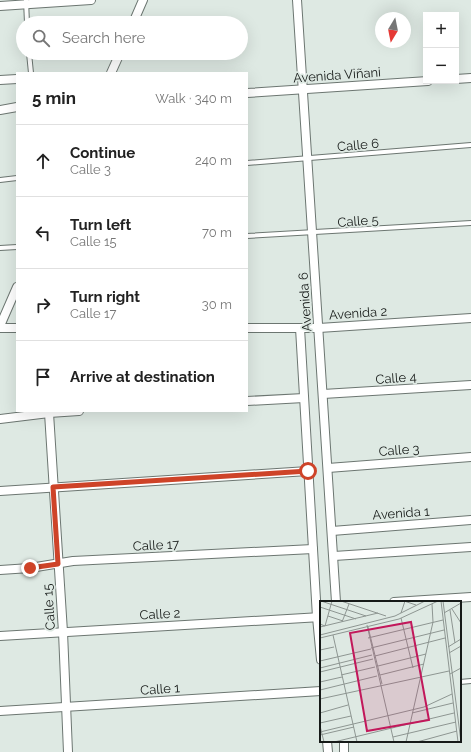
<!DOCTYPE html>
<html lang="en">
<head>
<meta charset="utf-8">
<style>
	:root { --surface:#fff; --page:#f6f6f6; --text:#222; --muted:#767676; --line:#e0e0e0 }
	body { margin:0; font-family:Raleway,sans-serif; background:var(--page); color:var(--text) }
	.controls { position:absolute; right:12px; top:12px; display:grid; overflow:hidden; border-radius:0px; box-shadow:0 4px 16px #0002 }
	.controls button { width:36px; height:36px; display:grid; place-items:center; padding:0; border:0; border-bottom:1px solid var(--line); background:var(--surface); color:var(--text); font:20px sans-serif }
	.compass { position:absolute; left:375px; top:12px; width:36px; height:36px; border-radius:50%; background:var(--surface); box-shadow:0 4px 16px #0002; rotate:190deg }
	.stop { position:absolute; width:12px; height:12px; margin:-9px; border:3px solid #ce4328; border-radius:50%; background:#fff }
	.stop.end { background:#ce4328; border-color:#fff; box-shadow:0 1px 4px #0008 }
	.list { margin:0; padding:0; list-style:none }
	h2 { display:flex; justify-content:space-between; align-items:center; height:52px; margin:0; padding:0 16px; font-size:17px }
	h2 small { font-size:13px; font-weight:400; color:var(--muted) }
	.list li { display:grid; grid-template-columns:26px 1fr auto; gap:12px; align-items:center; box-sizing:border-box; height:72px; padding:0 16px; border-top:1px solid var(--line) }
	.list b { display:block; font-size:15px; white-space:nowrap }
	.list p { margin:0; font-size:13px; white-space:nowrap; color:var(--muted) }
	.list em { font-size:13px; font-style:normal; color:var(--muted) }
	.icon { flex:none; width:22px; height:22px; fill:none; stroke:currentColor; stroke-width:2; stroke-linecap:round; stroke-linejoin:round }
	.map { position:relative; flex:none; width:471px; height:752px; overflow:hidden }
	.search { position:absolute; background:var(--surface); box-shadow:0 4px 16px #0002; left:16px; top:16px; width:232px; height:44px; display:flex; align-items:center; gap:10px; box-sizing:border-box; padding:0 14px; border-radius:22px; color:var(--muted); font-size:15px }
	.panel { position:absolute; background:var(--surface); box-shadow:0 4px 16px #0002; left:16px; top:72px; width:232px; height:340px; border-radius:0px }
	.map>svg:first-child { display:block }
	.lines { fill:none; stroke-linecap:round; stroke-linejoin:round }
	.lane-casing { stroke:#6c7671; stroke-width:6 }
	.street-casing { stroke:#6c7671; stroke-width:10 }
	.lane { stroke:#fff; stroke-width:4 }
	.street { stroke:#fff; stroke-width:8 }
	.route { stroke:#ce4328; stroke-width:5 }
	.labels { text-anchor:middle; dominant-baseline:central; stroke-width:3.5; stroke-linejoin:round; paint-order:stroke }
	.street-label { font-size:13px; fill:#161a18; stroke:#dee9e3 }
	.inset-road { fill:none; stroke:#8e9692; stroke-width:1 }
	.view { fill:#c2185b; fill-opacity:0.15; stroke:#c2185b; stroke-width:2 }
	.inset-edge { fill:none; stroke:#161a18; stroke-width:2 }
</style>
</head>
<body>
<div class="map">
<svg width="471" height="752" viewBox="0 0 471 752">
	<rect width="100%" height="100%" fill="#dee9e3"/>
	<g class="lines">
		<g class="lane-casing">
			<g id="lane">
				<path d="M26 0 27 23"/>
				<path d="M29 53 31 73"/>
				<path d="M247 163 471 145"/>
				<path d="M0 180 17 178"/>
				<path d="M247 236 471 223"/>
				<path d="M0 248 17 247"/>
				<path d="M460 682 471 681"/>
			</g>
		</g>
		<g class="street-casing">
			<g id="street">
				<path d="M297 0 336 602"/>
				<path d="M0 6 91 0"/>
				<path d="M133 23 143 0"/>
				<path d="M111 73 120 53"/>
				<path d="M456 79 471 78"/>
				<path d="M0 80 17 79"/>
				<path d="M247 93 428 81"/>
				<path d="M0 110 17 107"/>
				<path d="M0 326 17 287"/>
				<path d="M0 328H17"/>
				<path d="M247 328H319L471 318"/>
				<path d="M300 328 317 617 321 660"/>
				<path d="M323 394 471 385"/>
				<path d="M247 401 304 398"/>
				<path d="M49 413 63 632 68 752"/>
				<path d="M0 419 49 413 79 411"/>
				<path d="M328 468 471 457"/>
				<path d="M0 491 308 471"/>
				<path d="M332 531 471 520"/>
				<path d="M334 556 471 547"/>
				<path d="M0 570 30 568 73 561 313 549"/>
				<path d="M394 602 471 597"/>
				<path d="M0 636 321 617"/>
				<path d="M0 711 321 691"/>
				<path d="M327 741 328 752"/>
				<path d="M344 741V752"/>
			</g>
		</g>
		<use href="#lane" class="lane"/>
		<use href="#street" class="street"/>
	</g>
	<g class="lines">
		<path class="route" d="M30 568 58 564 53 487 308 471"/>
	</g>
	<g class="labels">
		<g class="street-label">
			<text transform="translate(337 75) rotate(-4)">Avenida Viñani</text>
			<text transform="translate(358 145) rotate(-5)">Calle 6</text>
			<text transform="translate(358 221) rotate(-4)">Calle 5</text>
			<text transform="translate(305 302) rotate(-94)">Avenida 6</text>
			<text transform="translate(358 313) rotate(-4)">Avenida 2</text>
			<text transform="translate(396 378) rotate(-4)">Calle 4</text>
			<text transform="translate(399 450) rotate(-4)">Calle 3</text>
			<text transform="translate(401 513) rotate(-4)">Avenida 1</text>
			<text transform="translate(156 545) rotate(-3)">Calle 17</text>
			<text transform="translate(49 607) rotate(-94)">Calle 15</text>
			<text transform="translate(160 614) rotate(-3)">Calle 2</text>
			<text transform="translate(160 689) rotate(-4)">Calle 1</text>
		</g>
	</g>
	<g transform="translate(320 601)">
		<rect width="141" height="141" fill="#dee9e3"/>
		<path class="inset-road" d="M1 0 46 15M21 0 66 15M84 0 96 4M121 0 138 141M123 0 141 141M0 6 36 18M132 8 141 22M130 9 135 42M81 12 85 0M124 12 141 2M8 15 23 20M81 17 93 67M22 21 29 3M0 23 5 25 12 0M47 24 74 141M0 26 58 12M48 26 62 83M0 34 75 15 105 0M13 34 37 141M0 37 79 18 118 0M48 37 123 19M128 46 141 38M51 47 124 29M0 49 14 46M129 52 141 45M55 55 125 37M0 60 51 48M58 65 106 53M0 67 52 54M0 71 53 58M130 73 141 67M21 74 55 66M60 74 104 63M0 81 22 76M0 89 57 75M0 98 129 70M0 112 28 104M92 112 133 102M0 122 31 115M0 125 4 141M0 131 104 106 132 93M0 134 34 126M73 136 136 121M14 141 134 112M86 141 113 21 112 3M97 141 137 130"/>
		<path class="view" d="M91 21 109 119 47 130 30 32Z"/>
		<rect width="141" height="141" class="inset-edge"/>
	</g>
</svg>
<div class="controls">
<button>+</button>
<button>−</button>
</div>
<svg class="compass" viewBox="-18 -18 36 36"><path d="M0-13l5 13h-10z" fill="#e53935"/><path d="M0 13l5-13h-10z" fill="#767676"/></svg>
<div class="stop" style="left:308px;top:471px"></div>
<div class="stop end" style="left:30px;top:568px"></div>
<div class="search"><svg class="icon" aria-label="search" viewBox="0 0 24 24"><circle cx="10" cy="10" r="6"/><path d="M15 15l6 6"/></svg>Search here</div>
<section class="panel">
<h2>5 min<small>Walk · 340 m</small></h2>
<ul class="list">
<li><svg class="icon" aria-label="ahead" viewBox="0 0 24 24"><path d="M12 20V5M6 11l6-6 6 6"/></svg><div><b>Continue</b><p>Calle 3</p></div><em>240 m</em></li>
<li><svg class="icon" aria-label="left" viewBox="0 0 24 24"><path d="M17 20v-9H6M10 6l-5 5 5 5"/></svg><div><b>Turn left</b><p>Calle 15</p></div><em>70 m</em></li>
<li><svg class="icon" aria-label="right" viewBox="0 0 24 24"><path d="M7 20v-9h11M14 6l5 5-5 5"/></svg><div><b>Turn right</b><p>Calle 17</p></div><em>30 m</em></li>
<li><svg class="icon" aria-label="arrive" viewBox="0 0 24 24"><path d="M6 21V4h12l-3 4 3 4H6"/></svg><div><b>Arrive at destination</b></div></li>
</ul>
</section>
</div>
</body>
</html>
